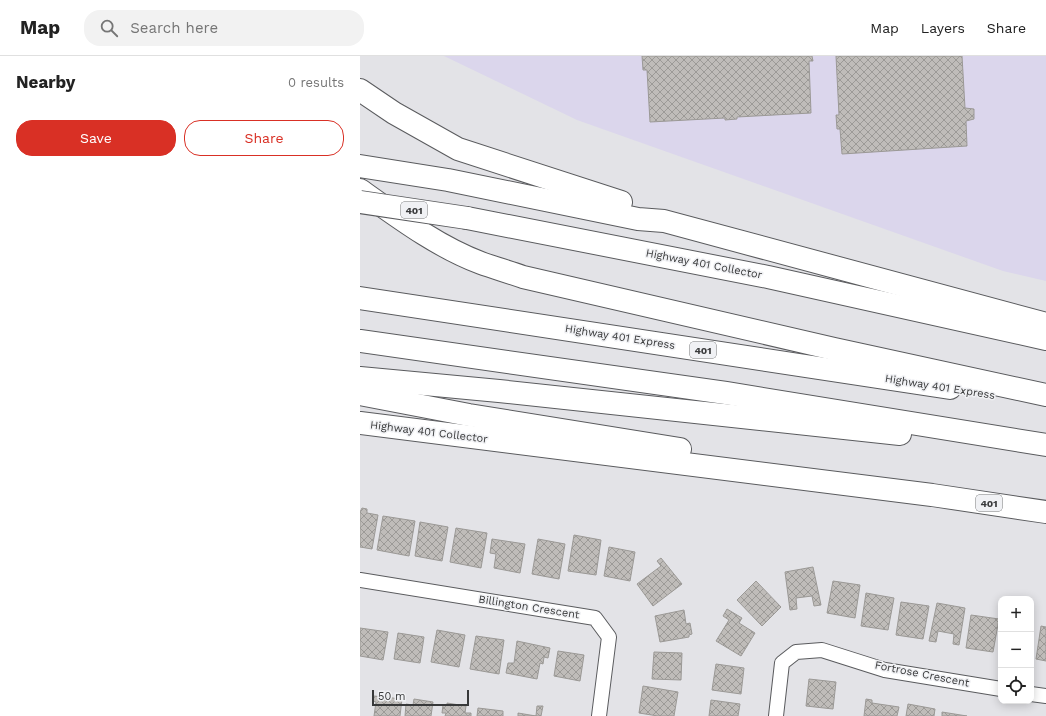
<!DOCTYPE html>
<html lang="en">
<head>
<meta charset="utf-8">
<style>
	:root { --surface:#fff; --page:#f2f2f2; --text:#222; --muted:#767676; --line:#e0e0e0; --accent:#d93025 }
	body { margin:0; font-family:"Work Sans",sans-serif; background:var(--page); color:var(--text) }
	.controls { position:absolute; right:12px; bottom:12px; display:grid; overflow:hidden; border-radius:8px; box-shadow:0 2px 10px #0003 }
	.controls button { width:36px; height:36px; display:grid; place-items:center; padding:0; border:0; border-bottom:1px solid var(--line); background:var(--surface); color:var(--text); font:20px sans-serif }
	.scale { position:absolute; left:12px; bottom:10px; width:97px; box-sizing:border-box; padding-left:4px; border:2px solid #38393a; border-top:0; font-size:11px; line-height:14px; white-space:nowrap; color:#38393a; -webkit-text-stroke:3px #f0f1f4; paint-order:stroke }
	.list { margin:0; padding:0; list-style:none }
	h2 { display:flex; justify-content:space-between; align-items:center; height:52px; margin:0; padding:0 16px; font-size:17px }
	h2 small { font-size:13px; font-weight:400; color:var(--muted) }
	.actions { display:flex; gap:8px; padding:12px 16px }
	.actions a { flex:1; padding:9px 0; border:1px solid var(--accent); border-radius:16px; text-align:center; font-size:14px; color:var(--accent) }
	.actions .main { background:var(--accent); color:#fff }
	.icon { flex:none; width:22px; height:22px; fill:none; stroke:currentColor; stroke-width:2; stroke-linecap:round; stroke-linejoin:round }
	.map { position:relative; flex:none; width:686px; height:660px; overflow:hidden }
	header { display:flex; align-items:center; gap:24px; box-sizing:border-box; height:56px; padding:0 20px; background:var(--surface); border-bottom:1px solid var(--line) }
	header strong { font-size:19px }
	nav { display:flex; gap:22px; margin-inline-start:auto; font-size:14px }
	.search { width:280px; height:36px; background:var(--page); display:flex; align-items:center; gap:10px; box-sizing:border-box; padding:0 14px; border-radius:16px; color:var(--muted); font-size:15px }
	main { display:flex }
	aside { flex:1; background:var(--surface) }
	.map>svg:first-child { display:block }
	.commercial { fill:#dbd6ec }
	.building { fill:url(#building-cross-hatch); stroke:#9b9996 }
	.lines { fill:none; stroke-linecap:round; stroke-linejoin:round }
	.street-casing { stroke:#5a5b5e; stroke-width:16 }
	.highway-casing { stroke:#5a5b5e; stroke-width:24 }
	.street { stroke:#fff; stroke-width:14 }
	.highway { stroke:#fff; stroke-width:22 }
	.highway-bridge-casing { stroke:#5a5b5e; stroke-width:24; stroke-linecap:butt }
	.highway-bridge { stroke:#fff; stroke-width:22 }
	.labels { text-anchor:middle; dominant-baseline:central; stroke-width:3; stroke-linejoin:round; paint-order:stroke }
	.shield { fill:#f0f1f4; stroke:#6f7072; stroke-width:1 }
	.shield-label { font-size:10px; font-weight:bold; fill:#38393a }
	.street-label { font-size:11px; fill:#38393a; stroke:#f0f1f4 }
</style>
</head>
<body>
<header>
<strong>Map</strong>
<div class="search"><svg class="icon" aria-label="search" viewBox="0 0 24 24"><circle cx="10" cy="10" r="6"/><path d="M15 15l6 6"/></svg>Search here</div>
<nav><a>Map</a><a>Layers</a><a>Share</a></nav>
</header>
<main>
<aside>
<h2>Nearby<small>0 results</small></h2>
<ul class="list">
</ul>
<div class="actions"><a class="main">Save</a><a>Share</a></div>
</aside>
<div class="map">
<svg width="686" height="660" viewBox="0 0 686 660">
	<defs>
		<pattern id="building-cross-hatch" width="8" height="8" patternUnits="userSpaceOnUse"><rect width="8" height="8" fill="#bfbcb9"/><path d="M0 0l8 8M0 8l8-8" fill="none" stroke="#9c9a97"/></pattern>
	</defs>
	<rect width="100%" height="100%" fill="#e3e3e7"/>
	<path class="commercial" d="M84 0H686V225L643 215 217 64Z"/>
	<g class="building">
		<path d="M282 0H452L453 5H449L451 57 377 61V63L365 64V62L290 66 287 14H283Z"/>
		<path d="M476 0H602L605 52 614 53V63L606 65 607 90 482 98 480 73H477L476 59H479Z"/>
		<path d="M2 452 7 453V457L18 459 12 493 0 491V456Z"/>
		<path d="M23 460 55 465 49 500 17 494Z"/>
		<path d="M60 466 88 471 82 505 55 500Z"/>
		<path d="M96 472 127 477 121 512 90 506Z"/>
		<path d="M214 479 241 484 236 519 208 515Z"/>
		<path d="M132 483 165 488 160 517 134 512 136 498 130 497Z"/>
		<path d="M178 483 205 488 199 523 172 518Z"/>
		<path d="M249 491 275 496 270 525 244 520Z"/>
		<path d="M301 502 322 528 293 550 277 528 301 510 297 505Z"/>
		<path d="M453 511 461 549 454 550 452 540 436 542 437 553 430 554 425 516Z"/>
		<path d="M396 525 421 551 402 570 377 544Z"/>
		<path d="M473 525 500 529 495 562 467 557Z"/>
		<path d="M506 537 534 542 528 574 501 570Z"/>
		<path d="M541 546 569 550 563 583 536 579Z"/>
		<path d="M577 547 605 552 599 589 593 588 594 578 578 575 576 586 569 585Z"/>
		<path d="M367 553 382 562 379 567 395 577 381 600 356 585 369 564 363 560Z"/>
		<path d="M324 554 326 568 330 567 332 578 329 579V581L300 586 295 560Z"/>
		<path d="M611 559 639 563 633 596 606 592Z"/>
		<path d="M681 570 686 571V605L676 603Z"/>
		<path d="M0 572 28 576 23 604 0 600Z"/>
		<path d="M77 574 105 579 99 611 71 606Z"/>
		<path d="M38 577 64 581 60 607 34 603Z"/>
		<path d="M116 580 144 584 139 618 110 613Z"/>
		<path d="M157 585 190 592 188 602 184 601 183 608 180 607 177 623 146 617 148 607H154Z"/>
		<path d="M198 595 224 599 220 625 194 620Z"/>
		<path d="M294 596 322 597 321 624 292 623Z"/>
		<path d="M356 608 384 612 381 638 352 634Z"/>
		<path d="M449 623 476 626 473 653 446 650Z"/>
		<path d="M283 630 318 636 314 660H298L279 657Z"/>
		<path d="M14 640 42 643 40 660H14L16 646 13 645Z"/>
		<path d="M54 643 73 646 71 660H45L46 648 53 649Z"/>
		<path d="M506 643 512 644V647L539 651 537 660H504Z"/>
		<path d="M351 644 380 648 378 660H349Z"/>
		<path d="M87 647 106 650 105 657H111V660H85L86 657H82L83 649H87Z"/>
		<path d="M548 648 575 653 574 660H546Z"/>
		<path d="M177 650H183L181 660H158V657L176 660Z"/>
		<path d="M118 652 143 655V660H117Z"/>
		<path d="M582 656 607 660H582Z"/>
	</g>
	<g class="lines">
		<g class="street-casing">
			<g id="street">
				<path d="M0 524 235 562 249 581 239 660"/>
				<path d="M671 638 686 640"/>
				<path d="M416 660 422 607 436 596 462 594 525 614 641 633"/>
			</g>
		</g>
		<g class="highway-casing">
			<g id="highway">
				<path d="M0 34 34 57 98 93 261 146"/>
				<path d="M0 110 88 124 278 163 304 165 686 268"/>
				<path d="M0 134C38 161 78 191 121 207 135 212 149 216 163 221L474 293 686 339"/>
				<path d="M107 162 408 221 686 283"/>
				<path d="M0 242 590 332"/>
				<path d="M0 285 366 337 686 389"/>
				<path d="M0 322 139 335 540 378"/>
				<path d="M0 338 109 359 320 393"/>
				<path d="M0 367 572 439 686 456"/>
			</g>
		</g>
		<use href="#street" class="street"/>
		<use href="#highway" class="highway"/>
		<g class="highway-bridge-casing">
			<path id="highway-bridge" d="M0 146 107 162"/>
		</g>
		<use href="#highway-bridge" class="highway-bridge"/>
	</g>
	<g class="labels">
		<g class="shield">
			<rect x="41" y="146" width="26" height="16" rx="3"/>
			<rect x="330" y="286" width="26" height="16" rx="3"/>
			<rect x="616" y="439" width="26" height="16" rx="3"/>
		</g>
		<g class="shield-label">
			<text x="54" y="154">401</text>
			<text x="343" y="294">401</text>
			<text x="629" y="447">401</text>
		</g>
		<g class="street-label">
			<text transform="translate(344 208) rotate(11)">Highway 401 Collector</text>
			<text transform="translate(260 281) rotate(9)">Highway 401 Express</text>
			<text transform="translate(580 331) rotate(9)">Highway 401 Express</text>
			<text transform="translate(69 376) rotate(7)">Highway 401 Collector</text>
			<text transform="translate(169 551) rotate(9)">Billington Crescent</text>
			<text transform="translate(562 618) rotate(11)">Fortrose Crescent</text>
		</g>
	</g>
</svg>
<div class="controls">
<button>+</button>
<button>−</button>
<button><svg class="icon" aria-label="locate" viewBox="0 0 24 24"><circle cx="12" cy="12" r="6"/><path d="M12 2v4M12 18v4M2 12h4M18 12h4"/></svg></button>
</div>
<div class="scale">50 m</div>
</div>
</main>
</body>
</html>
